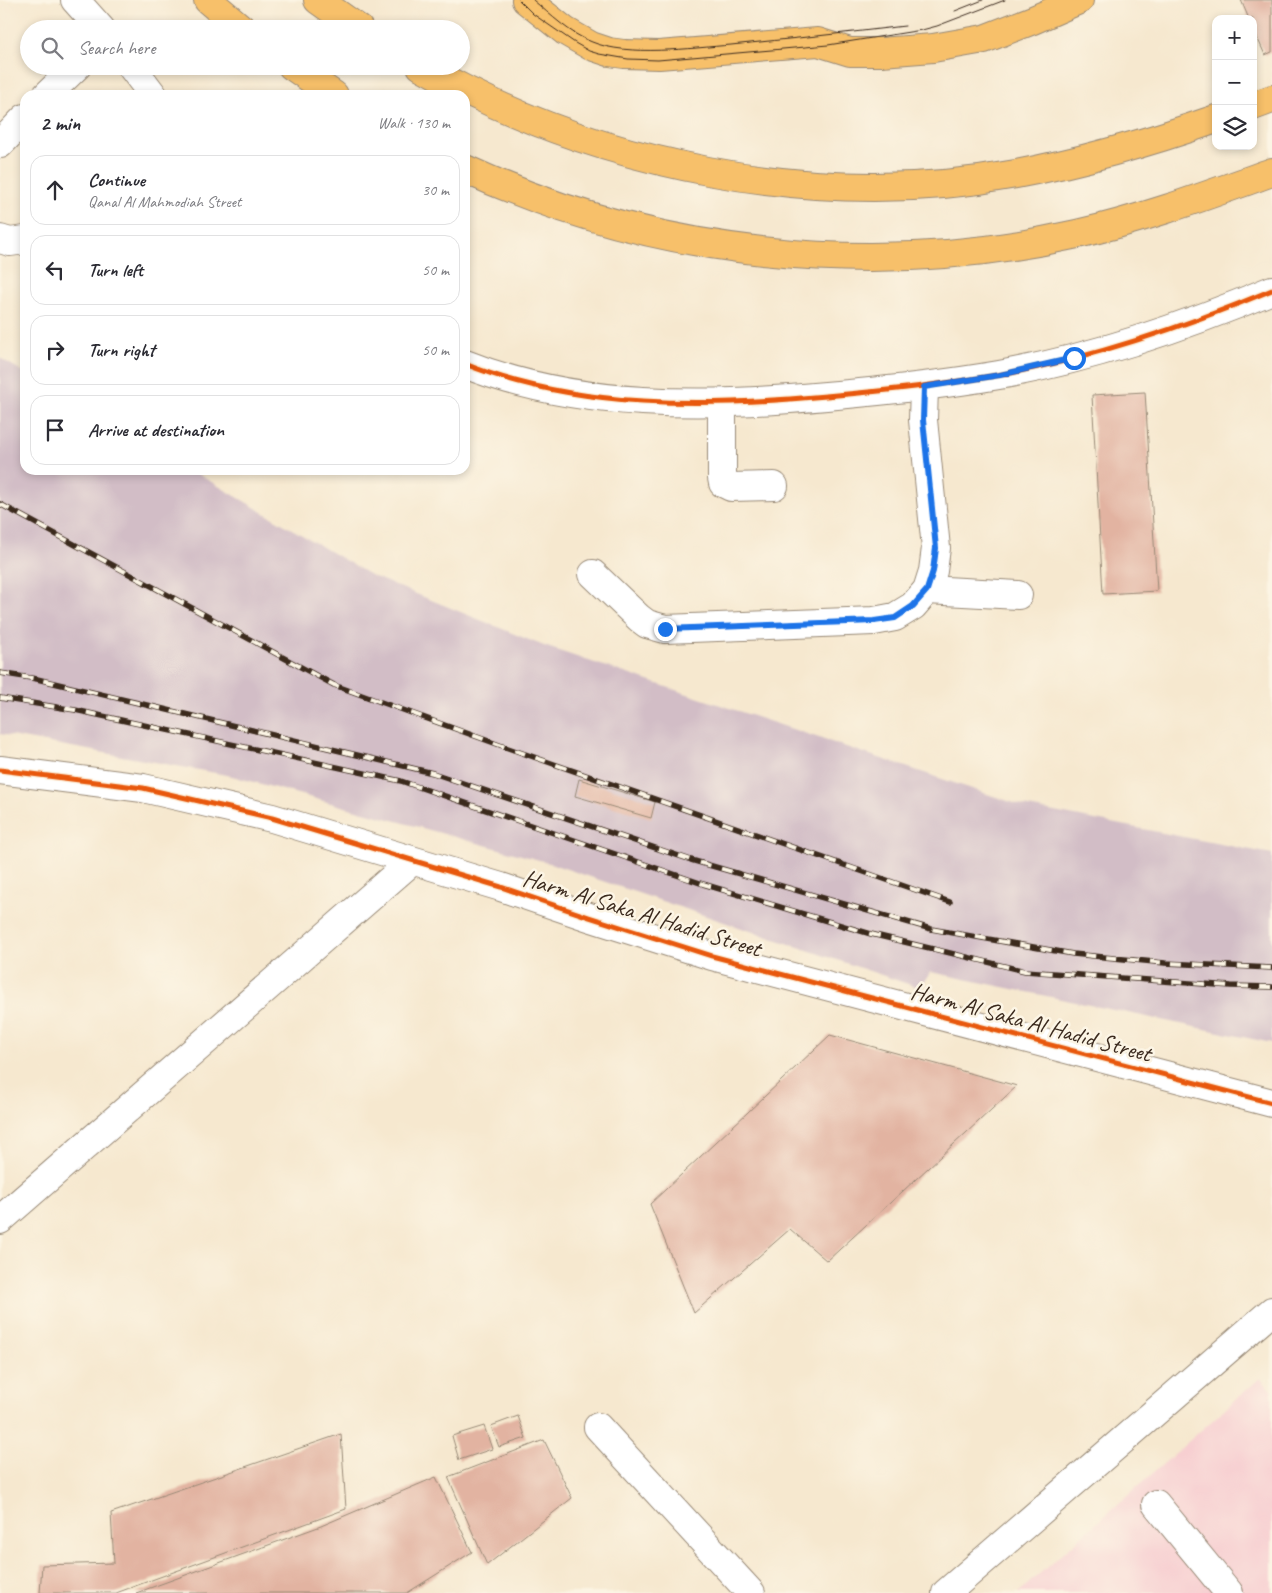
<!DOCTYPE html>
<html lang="en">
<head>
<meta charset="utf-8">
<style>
	:root { --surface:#fff; --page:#f2f2f3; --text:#2b2b33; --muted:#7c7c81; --line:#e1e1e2 }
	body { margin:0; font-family:Caveat,sans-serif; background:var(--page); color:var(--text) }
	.controls { position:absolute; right:15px; top:15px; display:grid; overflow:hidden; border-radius:10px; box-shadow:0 2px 8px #0003 }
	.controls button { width:45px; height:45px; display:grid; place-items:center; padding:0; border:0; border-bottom:1px solid var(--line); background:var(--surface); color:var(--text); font:25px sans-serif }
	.stop { position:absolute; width:15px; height:15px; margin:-11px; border:4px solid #1a73e8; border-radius:50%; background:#fff }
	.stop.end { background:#1a73e8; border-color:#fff; box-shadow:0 1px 5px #0008 }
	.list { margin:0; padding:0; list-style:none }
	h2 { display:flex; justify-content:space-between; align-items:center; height:65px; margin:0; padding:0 20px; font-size:21px }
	h2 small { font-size:16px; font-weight:400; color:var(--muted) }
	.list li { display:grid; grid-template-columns:32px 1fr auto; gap:15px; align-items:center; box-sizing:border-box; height:70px; margin:0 10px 10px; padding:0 10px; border:1px solid var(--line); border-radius:15px }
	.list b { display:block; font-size:19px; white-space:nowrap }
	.list p { margin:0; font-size:16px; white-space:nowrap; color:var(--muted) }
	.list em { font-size:16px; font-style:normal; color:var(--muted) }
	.icon { flex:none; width:28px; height:28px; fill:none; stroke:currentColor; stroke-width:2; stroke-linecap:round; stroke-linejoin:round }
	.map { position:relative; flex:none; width:1272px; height:1593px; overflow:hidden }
	.search { position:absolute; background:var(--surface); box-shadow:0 2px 8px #0003; left:20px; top:20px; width:450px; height:55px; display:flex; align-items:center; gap:12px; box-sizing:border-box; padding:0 18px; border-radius:28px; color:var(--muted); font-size:19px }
	.panel { position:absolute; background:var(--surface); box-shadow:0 2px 8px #0003; left:20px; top:90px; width:450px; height:385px; border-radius:15px }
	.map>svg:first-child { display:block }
	.built { fill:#f7cfd1 }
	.industrial { fill:#d2bdc6 }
	.building { fill:#e2b3a1 }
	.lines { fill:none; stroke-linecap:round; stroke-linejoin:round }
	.minor-casing { stroke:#988976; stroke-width:30 }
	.major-casing { stroke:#988976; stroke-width:30 }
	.minor { stroke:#fff; stroke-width:28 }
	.major { stroke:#f7c06b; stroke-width:28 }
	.tram { stroke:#3b2a1e; stroke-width:1 }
	.rail-casing { stroke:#3b2a1e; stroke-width:5.5 }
	.rail { stroke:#fcf5e5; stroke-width:4; stroke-dasharray:11; stroke-linecap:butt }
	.cycleway-casing { stroke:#fcf5e5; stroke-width:8 }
	.cycleway { stroke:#e8590c; stroke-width:5 }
	.route { stroke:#1a73e8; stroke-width:6 }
	.labels { text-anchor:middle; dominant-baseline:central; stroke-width:5; stroke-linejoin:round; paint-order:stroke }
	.street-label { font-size:24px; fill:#3b2a1e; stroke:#fcf5e5 }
</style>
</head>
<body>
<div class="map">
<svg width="1272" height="1593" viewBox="0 0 1272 1593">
	<rect width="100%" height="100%" fill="#fcf5e5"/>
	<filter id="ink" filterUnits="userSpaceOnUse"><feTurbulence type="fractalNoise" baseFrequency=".02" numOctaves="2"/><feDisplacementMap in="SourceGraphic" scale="10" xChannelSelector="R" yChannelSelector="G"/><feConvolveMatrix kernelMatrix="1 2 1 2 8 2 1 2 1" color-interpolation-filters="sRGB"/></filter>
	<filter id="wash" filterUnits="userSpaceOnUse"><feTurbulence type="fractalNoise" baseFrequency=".0096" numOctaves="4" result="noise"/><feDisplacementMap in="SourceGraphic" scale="20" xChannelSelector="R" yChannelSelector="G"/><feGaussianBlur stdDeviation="1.12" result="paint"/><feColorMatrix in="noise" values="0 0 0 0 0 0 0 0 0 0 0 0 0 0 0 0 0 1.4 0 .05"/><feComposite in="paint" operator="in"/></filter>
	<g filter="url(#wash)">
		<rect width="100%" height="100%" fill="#f6e8cf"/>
		<path class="built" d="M1260 1378 1272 1391V1593H1018Z"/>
		<path class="industrial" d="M0 358 25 373V470H191L372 576 544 646 1023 806 1272 854V1043L931 972 920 988 543 861 232 776 0 734Z"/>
		<g id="blocks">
			<g class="building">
				<path d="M1241 0H1272V52L1265 55 1253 28V19H1249Z"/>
				<path d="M1145 392 1157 591 1103 594 1092 395Z"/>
				<path d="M579 779 655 802 651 818 575 796Z"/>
				<path d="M830 1035 1017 1086 827 1261 790 1229 694 1313 650 1204Z"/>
				<path d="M518 1416 526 1438 499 1447 491 1426Z"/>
				<path d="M484 1426 492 1449 459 1460 452 1436Z"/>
				<path d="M341 1434 346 1509 116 1593H40L42 1565 114 1563 111 1513Z"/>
				<path d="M544 1440 572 1498 487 1565 448 1477Z"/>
				<path d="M436 1477 472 1552 407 1593H136L321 1526Z"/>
			</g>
		</g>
	</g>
	<g filter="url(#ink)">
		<use href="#blocks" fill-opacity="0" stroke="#988976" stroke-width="1"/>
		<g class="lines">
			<g class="minor-casing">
				<g id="minor">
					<path d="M75 0 101 29"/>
					<path d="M131 66 153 95"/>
					<path d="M47 95 77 66"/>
					<path d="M0 144 25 118"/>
					<path d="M0 239 10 242 25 240"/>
					<path d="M465 364C576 409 708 407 826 396 884 391 941 385 999 375 1093 358 1184 327 1272 290"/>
					<path d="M722 403V478L723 483 731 487 774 486"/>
					<path d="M593 574 639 618 647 624 665 629 874 621 895 617 913 606 927 590 933 571 936 548 923 420 924 387"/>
					<path d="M927 590 1018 595"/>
					<path d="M0 770 143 788 272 818 501 887 589 917 712 956 1272 1103"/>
					<path d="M0 1220 412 861"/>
					<path d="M598 1427 751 1593"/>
					<path d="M1156 1504 1229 1593"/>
					<path d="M946 1593 1272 1311"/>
				</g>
			</g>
			<g class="major-casing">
				<g id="major">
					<path d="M208 0 242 29"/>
					<path d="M318 0 359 29"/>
					<path d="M526 0 565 31 591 46 609 52 624 54 659 55 818 42 850 52H881L933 48 984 39 1033 20 1079 0"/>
					<path d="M292 66 334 95"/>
					<path d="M421 66C595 166 819 211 1016 174 1085 161 1150 142 1216 119"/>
					<path d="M1253 106 1272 99"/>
					<path d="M465 169C654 256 873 280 1077 234 1144 219 1208 195 1272 172"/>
				</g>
			</g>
			<use href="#minor" class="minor"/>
			<use href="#major" class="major"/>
			<g class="tram">
				<path d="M519 0 533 14 575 43 589 51 599 54 628 59 658 60 828 45 922 30 937 26 1005 0"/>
				<path d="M533 0C551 15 570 34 592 42 628 57 692 48 731 45 789 39 847 33 905 26"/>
				<path d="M955 11 983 0"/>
			</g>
			<g class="rail-casing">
				<g id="rail">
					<path d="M0 504 334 685 508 748 950 902"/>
					<path d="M0 673 37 679 433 773 691 860 931 929 1073 954 1165 963 1272 968"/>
					<path d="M0 698 75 710 401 781 703 884 871 934 1025 971 1231 986 1272 987"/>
				</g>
			</g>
			<use href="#rail" class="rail"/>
			<g class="cycleway-casing">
				<g id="cycleway">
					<path d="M465 364C576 409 708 407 826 396 884 391 941 385 999 375 1093 358 1184 327 1272 290"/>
					<path d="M0 770 143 788 272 818 501 887 589 917 712 956 1272 1103"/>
				</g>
			</g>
			<use href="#cycleway" class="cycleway"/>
		</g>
	</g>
	<g class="lines" filter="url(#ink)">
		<path class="route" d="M665 629 874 621 895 618 913 606 927 590 933 571 936 548 923 420 924 387 1000 375 1074 358"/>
	</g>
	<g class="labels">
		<g class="street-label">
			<text transform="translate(642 913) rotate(17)">Harm Al Saka Al Hadid Street</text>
			<text transform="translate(1031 1022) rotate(15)">Harm Al Saka Al Hadid Street</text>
		</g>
	</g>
</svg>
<div class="controls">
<button>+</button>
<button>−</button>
<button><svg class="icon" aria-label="layers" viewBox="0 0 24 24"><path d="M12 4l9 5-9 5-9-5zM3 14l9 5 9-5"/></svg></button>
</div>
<div class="stop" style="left:1074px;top:358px"></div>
<div class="stop end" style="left:665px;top:629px"></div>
<div class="search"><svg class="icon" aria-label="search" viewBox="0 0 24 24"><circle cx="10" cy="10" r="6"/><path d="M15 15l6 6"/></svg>Search here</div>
<section class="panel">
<h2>2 min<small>Walk · 130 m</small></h2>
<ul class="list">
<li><svg class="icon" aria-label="ahead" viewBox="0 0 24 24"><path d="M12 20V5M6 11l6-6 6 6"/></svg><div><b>Continue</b><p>Qanal Al Mahmodiah Street</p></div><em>30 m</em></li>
<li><svg class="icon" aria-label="left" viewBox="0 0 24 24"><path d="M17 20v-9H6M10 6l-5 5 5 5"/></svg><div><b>Turn left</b></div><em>50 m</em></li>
<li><svg class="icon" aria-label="right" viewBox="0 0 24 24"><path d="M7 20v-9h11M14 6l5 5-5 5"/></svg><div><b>Turn right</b></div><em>50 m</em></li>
<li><svg class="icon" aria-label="arrive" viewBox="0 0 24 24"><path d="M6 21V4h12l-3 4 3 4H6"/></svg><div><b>Arrive at destination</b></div></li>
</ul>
</section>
</div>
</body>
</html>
